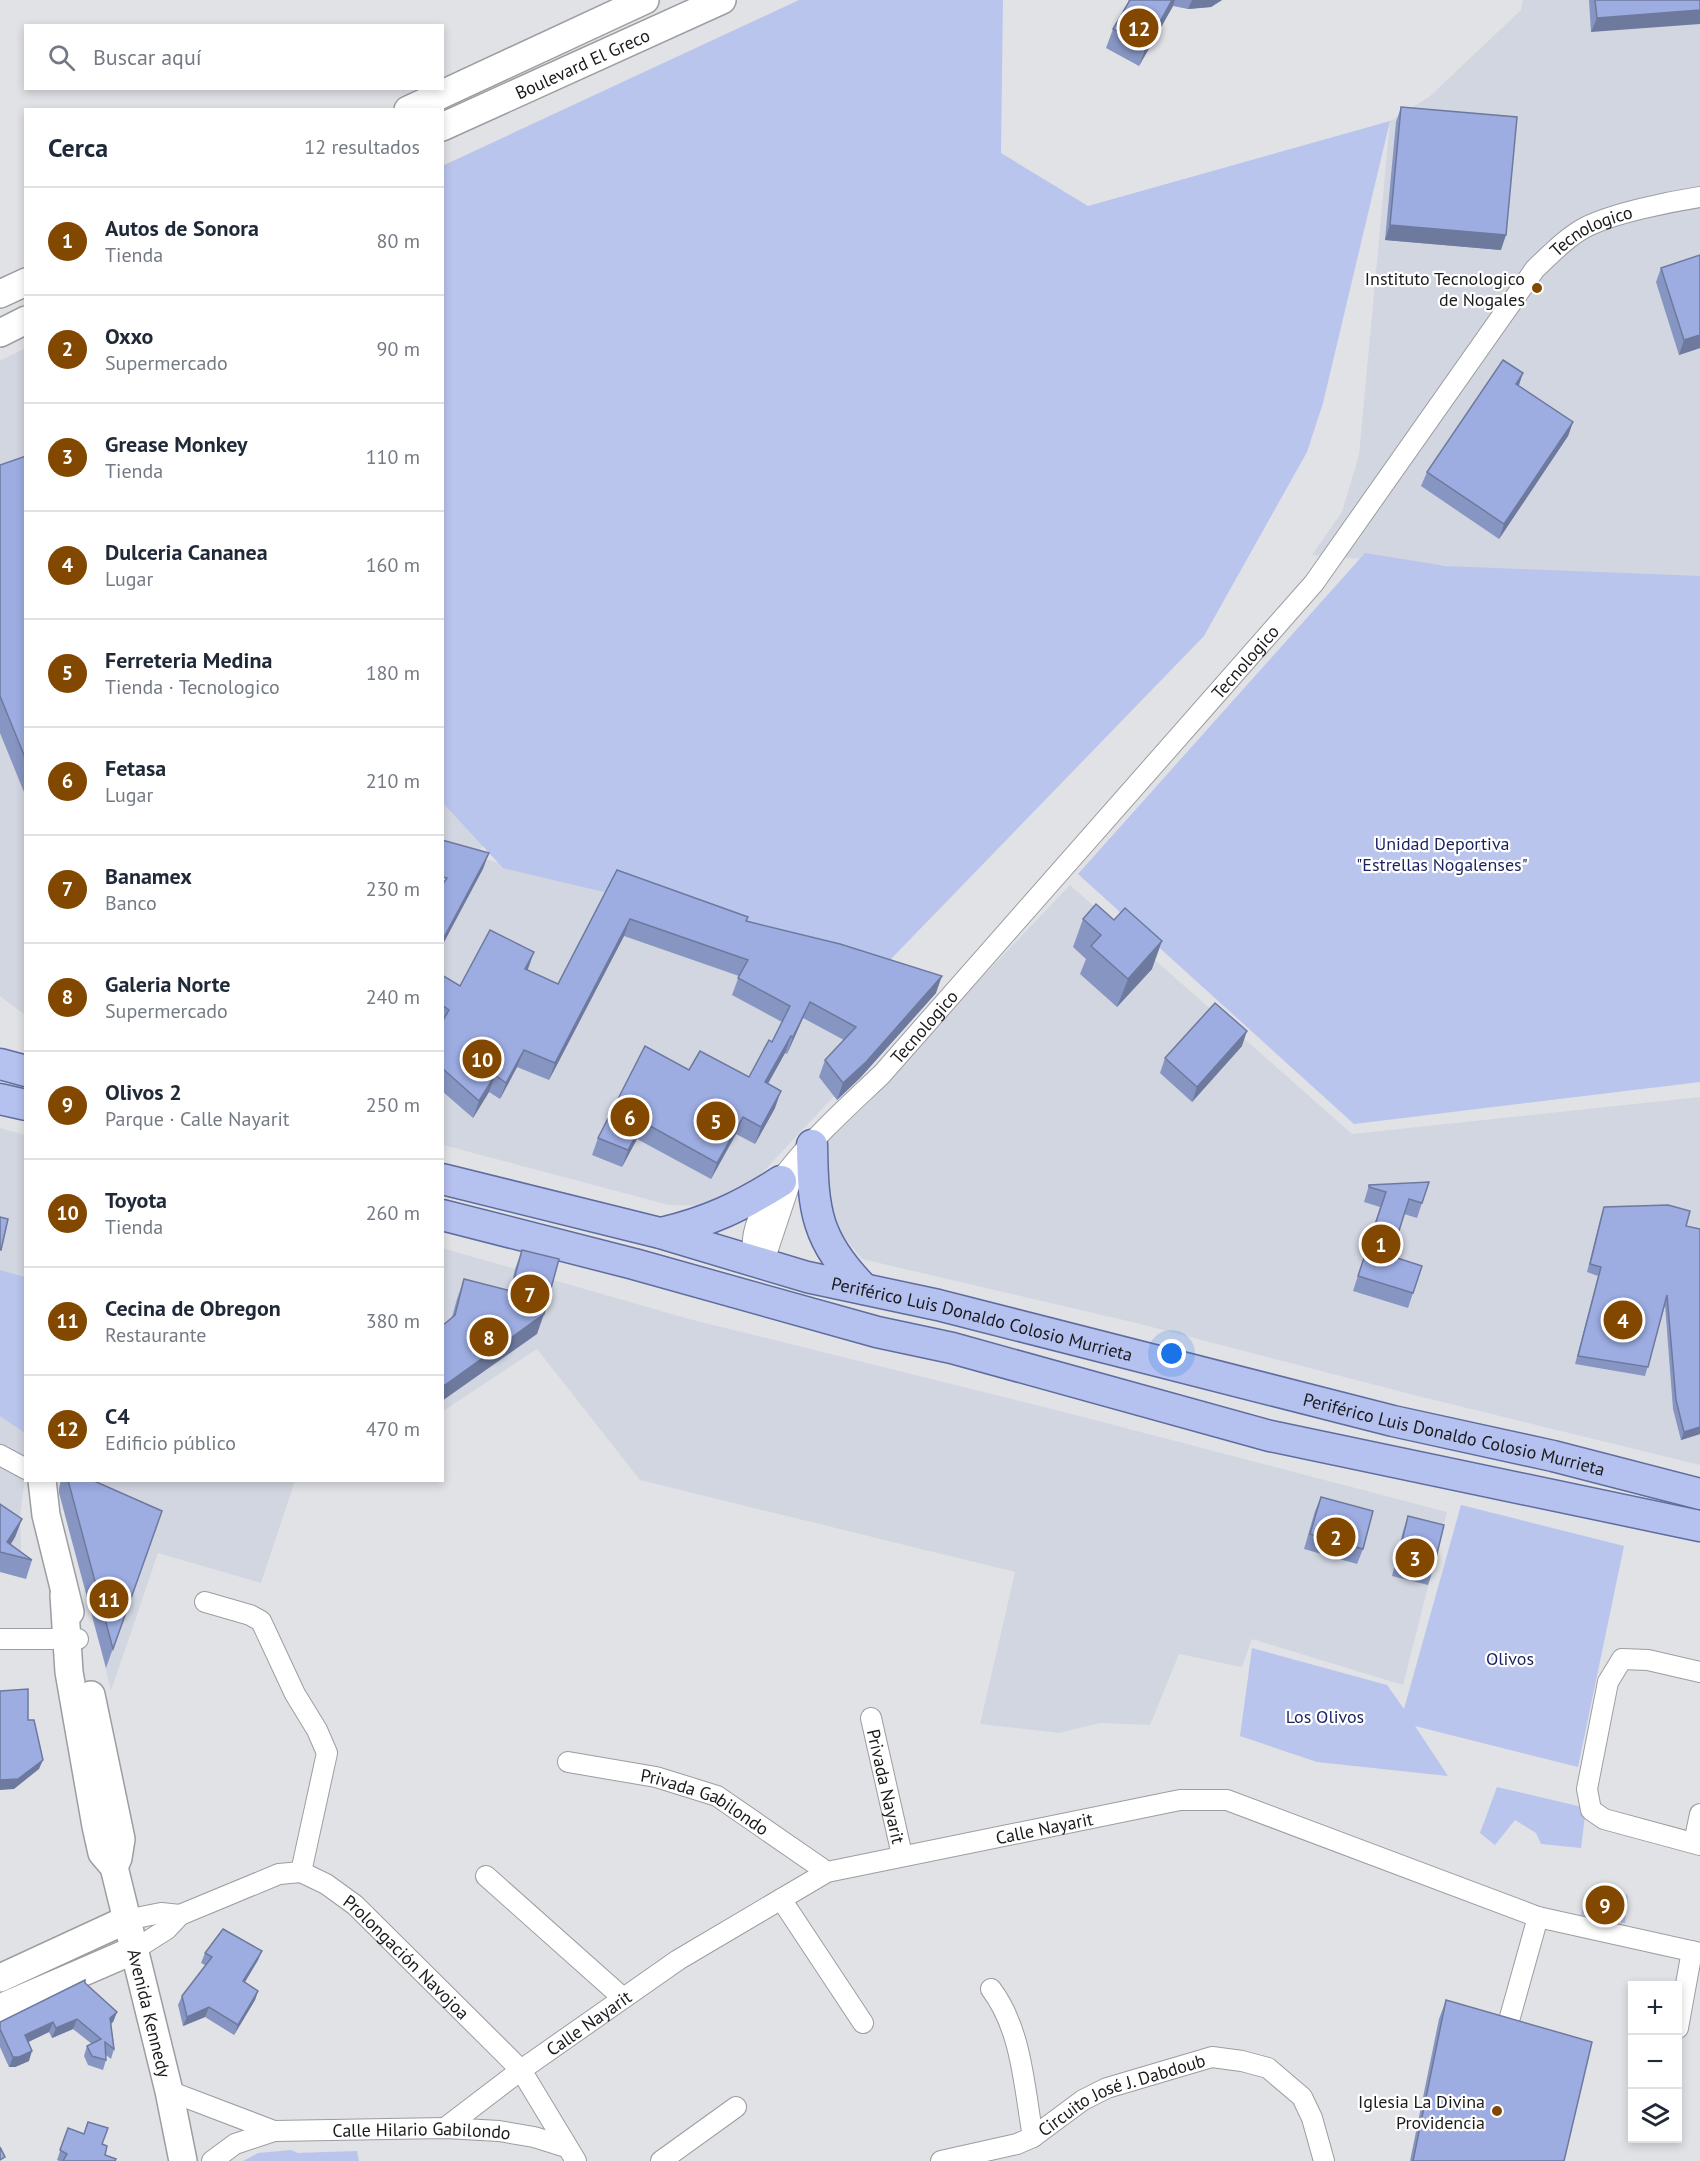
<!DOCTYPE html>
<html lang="es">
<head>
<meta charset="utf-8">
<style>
	:root { --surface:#fff; --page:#f6f6f7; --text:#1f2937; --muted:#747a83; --line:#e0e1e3; --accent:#834800 }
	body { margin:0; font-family:"PT Sans",sans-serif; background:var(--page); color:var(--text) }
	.controls { position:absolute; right:18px; bottom:18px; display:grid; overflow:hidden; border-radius:0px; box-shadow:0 3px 9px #0003 }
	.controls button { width:54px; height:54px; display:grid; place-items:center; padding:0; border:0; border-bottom:2px solid var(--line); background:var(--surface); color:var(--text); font:30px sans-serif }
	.you { position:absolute; left:1172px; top:1354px; width:21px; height:21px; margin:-15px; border:4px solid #fff; border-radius:50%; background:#1a73e8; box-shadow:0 0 0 9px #1a73e833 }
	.badge { display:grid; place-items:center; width:39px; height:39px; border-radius:50%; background:var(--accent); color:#fff; font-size:20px; font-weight:700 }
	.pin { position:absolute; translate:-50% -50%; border:3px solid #fff; box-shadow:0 2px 6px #0006 }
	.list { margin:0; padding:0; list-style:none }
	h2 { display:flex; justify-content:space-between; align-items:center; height:78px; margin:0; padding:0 24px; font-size:26px }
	h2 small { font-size:20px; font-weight:400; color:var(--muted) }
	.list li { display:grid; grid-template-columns:39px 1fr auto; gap:18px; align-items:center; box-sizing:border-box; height:108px; padding:0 24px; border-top:2px solid var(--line) }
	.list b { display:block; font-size:22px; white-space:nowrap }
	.list p { margin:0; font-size:20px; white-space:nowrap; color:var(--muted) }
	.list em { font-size:20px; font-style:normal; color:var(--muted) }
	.icon { flex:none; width:33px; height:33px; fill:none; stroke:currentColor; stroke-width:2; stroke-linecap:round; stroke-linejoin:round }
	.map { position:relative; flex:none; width:1700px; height:2161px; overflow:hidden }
	.search { position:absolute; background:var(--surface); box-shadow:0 3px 9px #0003; left:24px; top:24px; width:420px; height:66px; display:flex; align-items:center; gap:15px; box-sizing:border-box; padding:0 21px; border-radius:0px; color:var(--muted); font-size:22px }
	.panel { position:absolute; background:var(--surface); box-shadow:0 3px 9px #0003; left:24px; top:108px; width:420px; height:1374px; border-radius:0px }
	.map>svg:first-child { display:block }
	.built { fill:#d2d6e0 }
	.green { fill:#b9c5ec }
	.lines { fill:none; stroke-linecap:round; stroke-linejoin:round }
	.street-casing { stroke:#9c9da1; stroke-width:22 }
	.secondary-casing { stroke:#9c9da1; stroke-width:30 }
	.primary-casing { stroke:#5f6c9e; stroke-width:33 }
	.street { stroke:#fff; stroke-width:20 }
	.secondary { stroke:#fff; stroke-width:27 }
	.primary { stroke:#b5c1ef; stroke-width:30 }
	.wall { fill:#8795c2 }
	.shaded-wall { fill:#6e799e }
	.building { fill:#9dade2; stroke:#6e799e; stroke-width:1.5 }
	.poi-dot { fill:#834800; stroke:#fff; stroke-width:2 }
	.labels { text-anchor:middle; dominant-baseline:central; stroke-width:4.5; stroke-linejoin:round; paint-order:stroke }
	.street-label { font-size:18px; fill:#1a1a1b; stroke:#fff }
	.poi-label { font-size:18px; fill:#1a1a1b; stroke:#fff; text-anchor:end }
	.park-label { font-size:18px; fill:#19215f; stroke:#fff }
</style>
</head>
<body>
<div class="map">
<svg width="1700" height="2161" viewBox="0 0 1700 2161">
	<rect width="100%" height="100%" fill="#e1e2e6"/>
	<g class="built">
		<path d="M1523 0H1700V586L1312 555 1342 512 1359 455 1390 121 1429 97 1521 10Z"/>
		<path d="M25 348V1015L0 996V361Z"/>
		<path d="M442 759 532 791 474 856 939 984 747 1189 718 1206 669 1205 443 1145Z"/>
		<path d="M1070 885 1352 1134 1700 1097V1465L1414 1395 1132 1322 862 1259 836 1227 824 1178 827 1140Z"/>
		<path d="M0 1128 25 1135 26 1470 20 1517 22 1574 0 1570Z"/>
		<path d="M442 1248 689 1319 1064 1412 1447 1512 1403 1685 1252 1639 1242 1667 1179 1654 1150 1725 1100 1723 1059 1733 980 1724 1015 1572 640 1480 537 1349 443 1411Z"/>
		<path d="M61 1481H295L261 1583 158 1553 111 1691Z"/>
	</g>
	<g class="green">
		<path d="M799 0H1003L1001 153 1088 206 1390 121 1323 403 1307 452 1204 636 890 960 503 868 443 803 442 166Z"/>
		<path d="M1365 553 1446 566 1700 576V1082L1354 1124 1078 874Z"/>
		<path d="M0 1270 25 1277V1433L0 1416Z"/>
		<path d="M1461 1505 1624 1546 1578 1767 1415 1726 1448 1776 1317 1762 1240 1736 1252 1648 1387 1685 1404 1709Z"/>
		<path d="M1497 1787 1586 1808 1581 1848 1541 1844 1536 1833 1515 1820 1495 1845 1480 1833Z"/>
		<path d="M1587 1892 1628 1895 1625 1923 1581 1915Z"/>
		<path d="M291 2150 298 2153 357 2151 359 2161H243L258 2153Z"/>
	</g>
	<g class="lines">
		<g class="street-casing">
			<g id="street">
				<path id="s1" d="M797 1162 768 1249 755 1260C735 1203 844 1111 882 1074L1314 583 1535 269C1551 254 1567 237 1586 227 1614 213 1668 202 1700 197"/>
				<path d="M0 1455 26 1469"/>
				<path d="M205 1602 250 1615 261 1621 295 1694 317 1730 327 1753 301 1872"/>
				<path d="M0 1639H78"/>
				<path d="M1700 1672 1648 1660 1622 1659 1608 1682 1587 1789 1591 1810 1604 1819 1700 1845"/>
				<path id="s2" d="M871 1718 902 1855"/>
				<path id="s3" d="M568 1762 656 1777 717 1796 827 1872"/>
				<path d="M1694 1843 1700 1814"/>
				<path d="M486 1876 623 1998"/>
				<path d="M781 1899 863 2023"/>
				<path d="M126 1920 161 1913 180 1915"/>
				<path id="s4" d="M134 1950 167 1929 180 1915 279 1874 301 1872 326 1884 355 1905 521 2070 576 2161"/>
				<path d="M991 1989C1022 2030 1024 2087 1033 2137"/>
				<path d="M1510 2017 1538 1917"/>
				<path d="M1678 2028 1692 1951"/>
				<path id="s5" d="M169 2091 274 2131 445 2128 499 2131 534 2137 566 2147"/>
				<path id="s6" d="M445 2128 521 2070 678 1960 827 1872 1180 1800H1227L1538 1917 1700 1953"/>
				<path d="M212 2161 235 2144 274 2131"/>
				<path d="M661 2161 736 2107"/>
				<path id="s7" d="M941 2161 1017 2144 1033 2137 1083 2100 1107 2088 1212 2057 1242 2061 1268 2068 1302 2097 1312 2118 1324 2161"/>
			</g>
		</g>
		<g class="secondary-casing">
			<g id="secondary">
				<path d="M408 110 645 0"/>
				<path id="s8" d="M442 127 722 0"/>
				<path d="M0 294 26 282"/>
				<path d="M0 333 26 320"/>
				<path d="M42 1480 46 1515 70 1612"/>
				<path id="s9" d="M64 1595 69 1672 96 1826 102 1853 114 1867 169 2091 183 2161"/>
				<path d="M91 1695 121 1839 118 1858 114 1867"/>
				<path d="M0 1978 126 1920"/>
				<path d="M0 2008 134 1950"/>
			</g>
		</g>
		<g class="primary-casing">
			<g id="primary">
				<path d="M0 1064 26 1071"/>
				<path d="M0 1099 26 1105"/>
				<path d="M812 1145C813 1212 816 1240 864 1289"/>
				<path id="s10" d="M442 1179 660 1233 807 1277 938 1305 1393 1421 1553 1456 1700 1494"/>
				<path d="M442 1215 634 1264 877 1332 952 1348 1270 1436 1700 1526"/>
				<path d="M661 1233C708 1222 740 1207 781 1181"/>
			</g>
		</g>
		<use href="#street" class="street"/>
		<use href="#secondary" class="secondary"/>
		<use href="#primary" class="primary"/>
	</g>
	<g class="wall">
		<path d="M1128 0H1222L1211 7 1188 9 1173 6 1139 66 1106 48 1113 29 1129 1Z"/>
		<path d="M1589 0H1700L1591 32Z"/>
		<path d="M1401 107 1501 250 1385 240 1396 122Z"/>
		<path d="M1661 268 1700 348 1679 355 1656 282Z"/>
		<path d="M1519 386 1573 422 1568 436 1499 539 1421 486 1427 472Z"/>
		<path d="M26 456V797L0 733V465Z"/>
		<path d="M617 870 746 921 936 993 860 1078 837 1100 819 1077 825 1060 844 1040 803 1018 787 1054 785 1053 768 1084 775 1108 755 1144 736 1134 711 1179 637 1139 622 1167 592 1155 598 1138 689 1070 749 1077 772 1042 782 1022 732 995 739 976 624 936 549 1080 517 1067 500 1099 489 1092 473 1118 442 1091V975L460 986 527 970 558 984Z"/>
		<path d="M1083 919 1152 969 1117 1007 1080 974 1086 959 1073 947Z"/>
		<path d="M1242 1046 1192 1102 1160 1073 1165 1058Z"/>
		<path d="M1369 1185 1422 1203 1417 1218 1404 1214 1391 1256 1413 1293 1408 1308 1353 1291 1380 1207 1364 1202Z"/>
		<path d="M1604 1207 1686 1226 1700 1434 1681 1440 1673 1409 1665 1305 1645 1376 1575 1364 1598 1276 1587 1272 1601 1216Z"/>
		<path d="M522 1250 537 1334 452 1317 457 1299 464 1279 510 1291 515 1269Z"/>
		<path d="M61 1480H68L162 1511 106 1668 59 1493V1488Z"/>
		<path d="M1321 1497 1363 1549 1357 1564 1304 1549 1315 1511Z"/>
		<path d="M0 1504 22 1519 15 1537 11 1544 32 1560 26 1579 0 1572Z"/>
		<path d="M1408 1516 1433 1570 1428 1585 1392 1576 1403 1531Z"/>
		<path d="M262 1951 258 1960 245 1982 258 1991 255 2000 234 2035 205 2017 183 2026 178 2005 182 1996 205 1965 201 1963 205 1953Z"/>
		<path d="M85 1983 117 2012 113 2022 111 2024 114 2049 111 2059 106 2055V2060L103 2070 88 2065 84 2056 87 2046 92 2044 73 2029 52 2038 49 2032 28 2042 29 2061 15 2067H9L0 2047V2022Z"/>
		<path d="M1446 2000 1564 2161H1410L1439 2019Z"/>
		<path d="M68 2128 102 2144 105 2155 115 2161H59L57 2160Z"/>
	</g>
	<g class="shaded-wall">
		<path d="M1172 0H1175L1173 6 1139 66 1146 47Z"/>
		<path d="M1192 0H1222L1211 7 1188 9Z"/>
		<path d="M1700 10V24L1591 32 1597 18Z"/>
		<path d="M1390 225 1506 235 1501 250 1385 240Z"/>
		<path d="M1700 335V348L1679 355 1684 340Z"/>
		<path d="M1523 373 1518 388 1516 384Z"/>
		<path d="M1573 422 1568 436 1499 539 1504 524Z"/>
		<path d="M489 853 483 869 442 946V941Z"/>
		<path d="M630 919 624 936 549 1080 555 1063Z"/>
		<path d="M1162 941 1152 969 1117 1007 1128 979Z"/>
		<path d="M534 952 528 969 519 986 525 969Z"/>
		<path d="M942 976 936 993 860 1078 837 1100 843 1083Z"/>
		<path d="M810 1002 803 1018 787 1054 793 1037Z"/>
		<path d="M1247 1031 1242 1046 1192 1102 1197 1087Z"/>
		<path d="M791 1036 785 1053 759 1099 765 1082Z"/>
		<path d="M524 1050 517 1067 500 1099 506 1083Z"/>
		<path d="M495 1075 489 1092 473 1118 479 1101Z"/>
		<path d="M781 1091 775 1108 755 1144 761 1127Z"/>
		<path d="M743 1117 736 1134 711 1179 717 1163Z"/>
		<path d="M643 1122 637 1139 622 1167 628 1150Z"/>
		<path d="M544 1314 537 1334 442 1401V1385Z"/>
		<path d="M1700 1427V1434L1681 1440 1684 1432Z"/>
		<path d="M22 1519 15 1537 5 1553 7 1542Z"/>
		<path d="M43 1760 39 1769 14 1789 0 1790V1780Z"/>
		<path d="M262 1951 258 1960 240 1990 243 1981Z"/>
		<path d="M258 1991 255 2000 234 2035 238 2025Z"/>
		<path d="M209 2007 205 2017 183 2026 187 2017Z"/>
		<path d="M117 2012 113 2022 106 2027 110 2018Z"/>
		<path d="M77 2019 73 2029 52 2038 56 2028Z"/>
		<path d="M53 2022 49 2032 22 2045 25 2035Z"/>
		<path d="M32 2051 29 2061 15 2067H9L13 2057Z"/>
	</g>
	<g class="building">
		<path d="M1130 0H1172L1146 47 1113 29Z"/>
		<path d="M1595 0H1700V10L1597 18Z"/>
		<path d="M1401 107 1517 117 1506 235 1390 225Z"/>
		<path d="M1700 255V335L1684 340 1661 268Z"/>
		<path d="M1503 360 1523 373 1516 384 1573 422 1504 524 1427 472Z"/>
		<path d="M26 456V760L0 696V465Z"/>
		<path d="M442 840 489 853 442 941V885L447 878 442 877Z"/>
		<path d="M617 870 748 917 746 921 840 944 942 976 866 1062 843 1083 825 1060 856 1027 810 1002 793 1037 791 1036 765 1082 781 1091 761 1127 743 1117 717 1163 643 1122 628 1150 598 1138 645 1046 689 1070 700 1051 749 1077 769 1040 772 1042 790 1006 738 978 748 960 630 919 555 1063 524 1050 506 1083 495 1075 479 1101 442 1068V1022L449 1010 442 1005V975L460 986 490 930 534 952 525 969 558 984Z"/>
		<path d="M1096 904 1114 920 1125 908 1162 941 1128 979 1091 946 1101 935 1083 919Z"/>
		<path d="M1215 1003 1247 1031 1197 1087 1165 1058Z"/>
		<path d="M1429 1182 1422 1203 1409 1199 1391 1256 1422 1266 1413 1293 1358 1276 1386 1192 1369 1187V1185Z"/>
		<path d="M1668 1205 1690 1211 1686 1226 1700 1229V1427L1684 1432 1676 1400 1667 1295 1648 1367 1578 1356 1601 1267 1590 1264 1604 1207Z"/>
		<path d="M0 1217 8 1219 1 1250H0Z"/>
		<path d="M522 1250 559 1259 544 1314 445 1385H442V1326L455 1315 464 1279 511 1291Z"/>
		<path d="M68 1480H92L162 1511 113 1649Z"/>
		<path d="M1321 1497 1373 1511 1363 1549 1310 1534Z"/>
		<path d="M0 1504 22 1519 7 1542 32 1560 0 1552Z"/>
		<path d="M1408 1516 1444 1525 1433 1570 1397 1562Z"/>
		<path d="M28 1689V1720H34L43 1760 18 1779 0 1780V1691Z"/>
		<path d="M223 1929 262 1951 243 1981 258 1991 238 2025 209 2007 187 2017 182 1996 212 1957 205 1953Z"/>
		<path d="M85 1980V1983L117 2012 110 2018 114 2049 105 2042 106 2060 92 2056 87 2046 101 2039 77 2019 56 2028 53 2022 25 2035 32 2051 19 2057H13L0 2029V2022Z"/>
		<path d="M1446 2000 1592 2042 1564 2161H1413Z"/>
		<path d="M88 2122 108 2128 102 2144 107 2146 105 2155 116 2159 115 2161H63L67 2154 60 2150 68 2128 84 2134Z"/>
		<path d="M0 2147 5 2157 0 2160Z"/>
	</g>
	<g class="poi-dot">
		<circle cx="1537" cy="288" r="6"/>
		<circle cx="1497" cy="2111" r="6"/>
	</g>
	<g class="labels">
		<g class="street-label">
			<text stroke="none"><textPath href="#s8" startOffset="154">Boulevard El Greco</textPath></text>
			<text stroke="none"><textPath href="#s1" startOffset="1450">Tecnologico</textPath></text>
			<text stroke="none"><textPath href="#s1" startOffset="892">Tecnologico</textPath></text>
			<text stroke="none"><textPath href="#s1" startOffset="406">Tecnologico</textPath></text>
			<text stroke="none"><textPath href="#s10" startOffset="558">Periférico Luis Donaldo Colosio Murrieta</textPath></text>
			<text stroke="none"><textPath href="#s10" startOffset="1044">Periférico Luis Donaldo Colosio Murrieta</textPath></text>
			<text stroke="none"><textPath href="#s2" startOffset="70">Privada Nayarit</textPath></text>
			<text stroke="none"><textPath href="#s3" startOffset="144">Privada Gabilondo</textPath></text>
			<text stroke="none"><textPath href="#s6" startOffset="682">Calle Nayarit</textPath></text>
			<text stroke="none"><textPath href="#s4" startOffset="324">Prolongación Navojoa</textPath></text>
			<text stroke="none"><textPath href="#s9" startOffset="430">Avenida Kennedy</textPath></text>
			<text stroke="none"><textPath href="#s6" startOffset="178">Calle Nayarit</textPath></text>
			<text stroke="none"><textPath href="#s7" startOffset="195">Circuito José J. Dabdoub</textPath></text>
			<text stroke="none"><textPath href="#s5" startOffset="260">Calle Hilario Gabilondo</textPath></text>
		</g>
		<g class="poi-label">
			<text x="1525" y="278">Instituto Tecnologico<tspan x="1525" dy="21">de Nogales</tspan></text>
			<text x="1485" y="2101">Iglesia La Divina<tspan x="1485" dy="21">Providencia</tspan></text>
		</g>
		<g class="park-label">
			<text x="1442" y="843">Unidad Deportiva<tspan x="1442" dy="21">"Estrellas Nogalenses"</tspan></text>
			<text x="1510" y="1658">Olivos</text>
			<text x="1325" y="1716">Los Olivos</text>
		</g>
	</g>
</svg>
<div class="controls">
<button>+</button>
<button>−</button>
<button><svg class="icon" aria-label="layers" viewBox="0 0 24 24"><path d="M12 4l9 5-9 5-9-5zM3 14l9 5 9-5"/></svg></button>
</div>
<div class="you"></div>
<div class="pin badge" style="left:1381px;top:1244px">1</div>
<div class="pin badge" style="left:1336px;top:1537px">2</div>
<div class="pin badge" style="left:1415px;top:1558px">3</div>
<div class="pin badge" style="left:1623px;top:1320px">4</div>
<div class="pin badge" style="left:716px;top:1121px">5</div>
<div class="pin badge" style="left:630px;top:1117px">6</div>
<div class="pin badge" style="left:530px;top:1294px">7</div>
<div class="pin badge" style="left:489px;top:1337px">8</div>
<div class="pin badge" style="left:1605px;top:1905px">9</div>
<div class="pin badge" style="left:482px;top:1059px">10</div>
<div class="pin badge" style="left:109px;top:1599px">11</div>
<div class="pin badge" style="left:1139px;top:28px">12</div>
<div class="search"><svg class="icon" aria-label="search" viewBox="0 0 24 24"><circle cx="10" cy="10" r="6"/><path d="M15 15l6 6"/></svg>Buscar aquí</div>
<section class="panel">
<h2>Cerca<small>12 resultados</small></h2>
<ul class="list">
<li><span class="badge">1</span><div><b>Autos de Sonora</b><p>Tienda</p></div><em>80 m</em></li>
<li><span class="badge">2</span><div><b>Oxxo</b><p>Supermercado</p></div><em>90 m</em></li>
<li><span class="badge">3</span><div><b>Grease Monkey</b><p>Tienda</p></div><em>110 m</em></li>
<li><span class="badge">4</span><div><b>Dulceria Cananea</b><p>Lugar</p></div><em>160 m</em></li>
<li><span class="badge">5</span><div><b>Ferreteria Medina</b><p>Tienda · Tecnologico</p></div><em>180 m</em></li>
<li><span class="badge">6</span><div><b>Fetasa</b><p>Lugar</p></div><em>210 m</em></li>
<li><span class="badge">7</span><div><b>Banamex</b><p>Banco</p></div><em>230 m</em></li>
<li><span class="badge">8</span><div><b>Galeria Norte</b><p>Supermercado</p></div><em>240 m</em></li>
<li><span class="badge">9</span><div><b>Olivos 2</b><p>Parque · Calle Nayarit</p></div><em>250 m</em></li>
<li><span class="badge">10</span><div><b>Toyota</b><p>Tienda</p></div><em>260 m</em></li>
<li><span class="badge">11</span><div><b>Cecina de Obregon</b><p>Restaurante</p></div><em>380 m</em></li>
<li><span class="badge">12</span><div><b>C4</b><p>Edificio público</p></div><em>470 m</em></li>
</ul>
</section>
</div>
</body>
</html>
